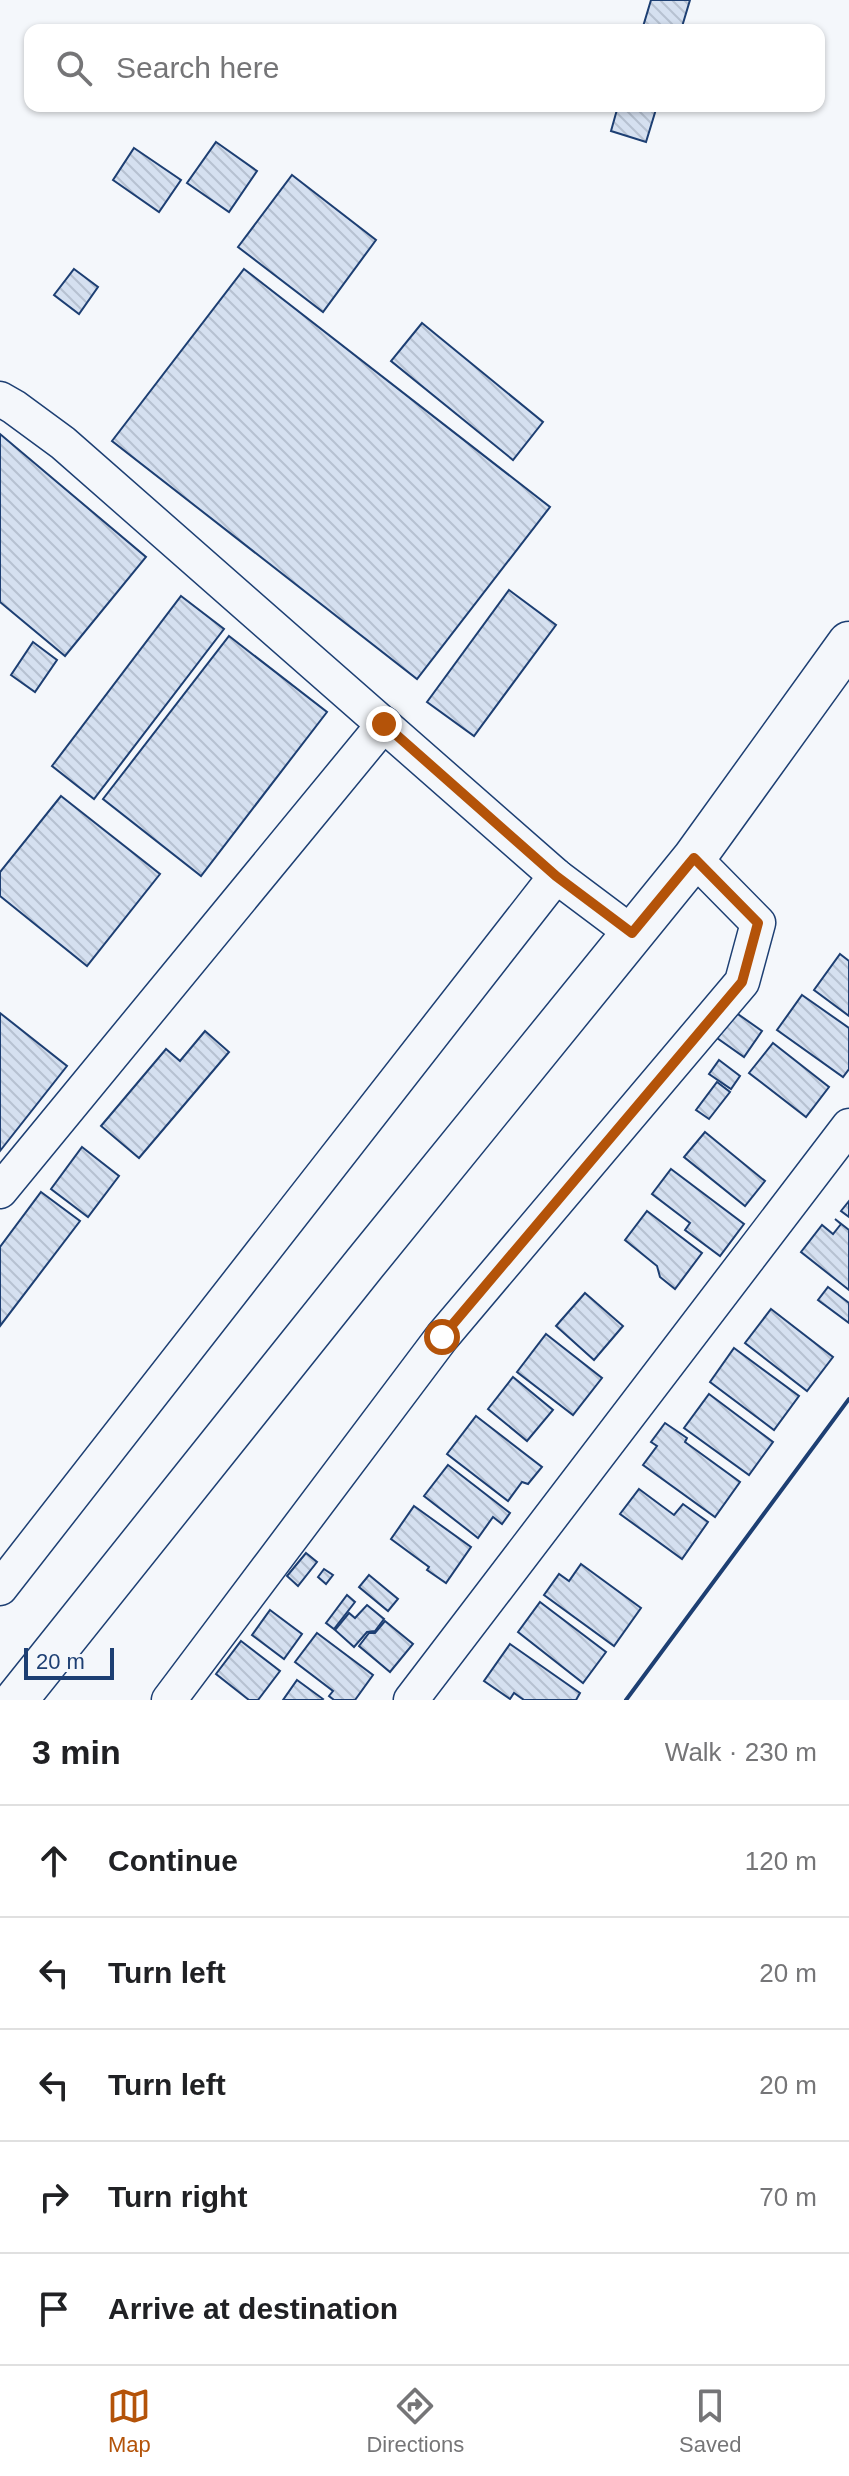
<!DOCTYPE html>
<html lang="en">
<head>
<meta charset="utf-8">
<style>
	:root { --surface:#fff; --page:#f6f6f6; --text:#202124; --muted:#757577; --line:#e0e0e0; --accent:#b45309 }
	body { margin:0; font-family:Arial,sans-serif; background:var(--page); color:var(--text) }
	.scale { position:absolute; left:24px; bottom:20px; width:90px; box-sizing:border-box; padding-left:8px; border:4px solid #1d3f73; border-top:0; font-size:22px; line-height:28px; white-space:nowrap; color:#1d3f73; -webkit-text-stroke:6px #f4f7fb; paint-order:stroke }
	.stop { position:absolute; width:24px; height:24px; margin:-18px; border:6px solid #b45309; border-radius:50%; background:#fff }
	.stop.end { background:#b45309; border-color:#fff; box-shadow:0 2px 8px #0008 }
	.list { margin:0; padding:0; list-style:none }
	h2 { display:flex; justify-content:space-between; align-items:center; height:104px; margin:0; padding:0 32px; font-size:34px }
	h2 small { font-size:26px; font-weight:400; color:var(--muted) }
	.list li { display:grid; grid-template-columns:52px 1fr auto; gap:24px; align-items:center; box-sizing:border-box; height:112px; padding:0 32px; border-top:2px solid var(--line) }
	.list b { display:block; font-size:30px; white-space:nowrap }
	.list em { font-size:26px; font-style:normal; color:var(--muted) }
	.icon { flex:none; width:44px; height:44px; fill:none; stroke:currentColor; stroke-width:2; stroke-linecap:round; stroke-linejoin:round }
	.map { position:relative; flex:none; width:849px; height:1700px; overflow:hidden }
	.search { position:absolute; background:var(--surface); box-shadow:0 2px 6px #0004; left:24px; right:24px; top:24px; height:88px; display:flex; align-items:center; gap:20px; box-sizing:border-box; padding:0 28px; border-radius:16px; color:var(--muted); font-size:30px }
	.sheet { height:664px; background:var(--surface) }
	nav { display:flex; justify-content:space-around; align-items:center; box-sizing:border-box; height:112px; border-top:2px solid var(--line); background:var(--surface); font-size:22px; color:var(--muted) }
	nav a { display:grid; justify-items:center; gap:4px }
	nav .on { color:var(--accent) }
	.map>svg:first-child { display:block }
	.building { fill:url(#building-back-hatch); stroke:#1d3f73; stroke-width:2 }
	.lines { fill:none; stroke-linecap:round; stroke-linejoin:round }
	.minor-casing { stroke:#1d3f73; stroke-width:37 }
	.major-casing { stroke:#1d3f73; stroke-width:45 }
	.minor { stroke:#f4f7fb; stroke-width:34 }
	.major { stroke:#f4f7fb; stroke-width:42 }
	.wall { stroke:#1d3f73; stroke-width:4 }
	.route { stroke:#b45309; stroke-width:10 }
</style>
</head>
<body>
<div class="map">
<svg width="849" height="1700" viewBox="0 0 849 1700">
	<defs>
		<pattern id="building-back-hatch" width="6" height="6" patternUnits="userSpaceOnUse" patternTransform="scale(2)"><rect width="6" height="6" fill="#d5e0f0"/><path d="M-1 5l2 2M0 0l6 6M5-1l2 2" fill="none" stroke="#b6c1d1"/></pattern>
	</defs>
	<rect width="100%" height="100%" fill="#f4f7fb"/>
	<g class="building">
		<path d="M651 0H690L681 30H642Z"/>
		<path d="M618 106H657L646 142 611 131Z"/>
		<path d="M216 142 257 171 229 212 187 183Z"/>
		<path d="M134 148 181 180 159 212 113 180Z"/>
		<path d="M292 175 376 240 323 312 238 247Z"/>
		<path d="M74 269 98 287 79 314 54 295Z"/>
		<path d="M244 269 550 507 417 679 112 441Z"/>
		<path d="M422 323 543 422 513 460 391 361Z"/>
		<path d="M0 434 146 557 65 656 0 602Z"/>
		<path d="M509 590 556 625 474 736 427 702Z"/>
		<path d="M181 596 224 629 94 799 52 766Z"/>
		<path d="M229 636 327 712 201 876 103 799Z"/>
		<path d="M33 642 57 660 35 692 11 675Z"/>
		<path d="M61 796 160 874 87 966 0 896V872Z"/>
		<path d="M840 954 849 961V1016L814 990Z"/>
		<path d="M802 995 849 1028V1069L843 1077 777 1030Z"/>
		<path d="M735 1012 762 1031 744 1057 717 1038Z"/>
		<path d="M0 1013 67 1066 0 1151Z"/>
		<path d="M205 1031 229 1052 139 1158 101 1126 166 1049 180 1061Z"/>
		<path d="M773 1043 829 1087 806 1117 749 1073Z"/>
		<path d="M719 1060 740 1076 731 1089 709 1074Z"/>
		<path d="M717 1082 730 1092 709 1119 696 1110Z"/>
		<path d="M705 1132 765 1181 745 1206 684 1157Z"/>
		<path d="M82 1147 119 1176 88 1217 51 1189Z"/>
		<path d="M671 1169 744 1224 720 1256 685 1230 690 1223 652 1194Z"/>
		<path d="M41 1192 80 1221 0 1326V1247Z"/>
		<path d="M849 1201V1217L841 1211Z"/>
		<path d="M647 1211 702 1253 675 1289 660 1277 657 1266 625 1240Z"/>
		<path d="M835 1219 849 1230V1290L801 1252 822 1225 833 1234 841 1224Z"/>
		<path d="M828 1287 849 1303V1323L818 1300Z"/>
		<path d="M585 1293 623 1326 594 1360 556 1326Z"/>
		<path d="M771 1309 833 1357 807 1391 745 1343Z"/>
		<path d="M546 1334 602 1378 573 1415 517 1372Z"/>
		<path d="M734 1348 799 1396 774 1430 710 1382Z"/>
		<path d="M513 1377 553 1410 527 1441 488 1409Z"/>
		<path d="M709 1394 773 1442 749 1475 684 1428Z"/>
		<path d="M476 1416 542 1467 528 1484 522 1482 508 1501 447 1454Z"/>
		<path d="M665 1423 687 1438 685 1442 740 1482 715 1517 643 1465 657 1446 651 1442Z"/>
		<path d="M448 1465 510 1513 502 1524 493 1517 478 1538 424 1496Z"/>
		<path d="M639 1489 674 1515 683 1504 708 1522 682 1559 620 1514Z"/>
		<path d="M414 1506 471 1547 446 1583 427 1570 429 1567 391 1539Z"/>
		<path d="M306 1553 317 1562 298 1586 287 1576Z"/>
		<path d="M581 1564 641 1608 614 1646 544 1595 559 1574 569 1581Z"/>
		<path d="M324 1569 333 1575 326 1584 318 1577Z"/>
		<path d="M369 1575 398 1599 388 1611 359 1587Z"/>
		<path d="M347 1595 355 1602 334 1629 326 1623Z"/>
		<path d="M540 1602 606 1652 583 1683 518 1632Z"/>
		<path d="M367 1605 384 1619 375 1631 367 1632 354 1647 335 1630 349 1613 355 1618Z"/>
		<path d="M270 1610 302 1634 284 1659 252 1635Z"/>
		<path d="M385 1621 413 1644 390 1672 359 1646 369 1633H375Z"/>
		<path d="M317 1633 373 1675 355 1700H334L329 1696 333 1691 295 1662Z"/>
		<path d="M241 1641 280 1671 258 1700H249L216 1674Z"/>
		<path d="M510 1644 580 1693 576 1700H524L514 1693 510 1699 484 1681Z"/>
		<path d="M297 1680 323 1699 322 1700H283Z"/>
	</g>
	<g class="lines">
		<g class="minor-casing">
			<g id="minor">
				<path d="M0 399 14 407 63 443 556 876 632 933"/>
				<path d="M0 1191 384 724"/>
				<path d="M0 1588 556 876"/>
				<path d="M169 1700 442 1337 742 982 758 923 694 858"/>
				<path d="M411 1700 849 1126"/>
			</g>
		</g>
		<g class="major-casing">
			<path id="major" d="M16 1700 366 1262 694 858 849 643"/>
		</g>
		<use href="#minor" class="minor"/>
		<use href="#major" class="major"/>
		<path class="wall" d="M626 1700 849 1399"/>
	</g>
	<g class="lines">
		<path class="route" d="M384 724 556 876 632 933 694 858 758 923 742 982 442 1337"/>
	</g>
</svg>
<div class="scale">20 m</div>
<div class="stop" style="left:442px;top:1337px"></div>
<div class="stop end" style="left:384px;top:724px"></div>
<div class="search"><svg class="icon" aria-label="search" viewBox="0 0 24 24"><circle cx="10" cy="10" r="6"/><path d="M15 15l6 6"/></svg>Search here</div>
</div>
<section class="sheet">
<h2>3 min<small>Walk · 230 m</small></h2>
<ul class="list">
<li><svg class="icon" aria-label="ahead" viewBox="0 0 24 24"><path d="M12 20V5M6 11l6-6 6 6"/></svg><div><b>Continue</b></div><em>120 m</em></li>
<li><svg class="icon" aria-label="left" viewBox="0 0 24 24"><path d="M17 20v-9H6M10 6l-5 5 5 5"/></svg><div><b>Turn left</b></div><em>20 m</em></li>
<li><svg class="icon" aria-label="left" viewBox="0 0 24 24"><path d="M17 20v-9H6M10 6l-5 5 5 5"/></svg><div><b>Turn left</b></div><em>20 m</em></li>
<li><svg class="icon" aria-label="right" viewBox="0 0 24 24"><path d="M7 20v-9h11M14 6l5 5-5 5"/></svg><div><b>Turn right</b></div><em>70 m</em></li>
<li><svg class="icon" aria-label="arrive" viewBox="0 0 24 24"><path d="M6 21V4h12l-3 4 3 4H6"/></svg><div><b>Arrive at destination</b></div></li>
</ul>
</section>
<nav>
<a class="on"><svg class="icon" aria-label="map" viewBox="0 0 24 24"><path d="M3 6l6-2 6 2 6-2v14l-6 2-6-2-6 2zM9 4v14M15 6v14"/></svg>Map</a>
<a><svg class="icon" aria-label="directions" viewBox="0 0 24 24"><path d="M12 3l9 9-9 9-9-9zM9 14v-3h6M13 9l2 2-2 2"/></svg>Directions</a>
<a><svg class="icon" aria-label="saved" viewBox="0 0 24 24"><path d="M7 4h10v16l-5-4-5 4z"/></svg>Saved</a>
</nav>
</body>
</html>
